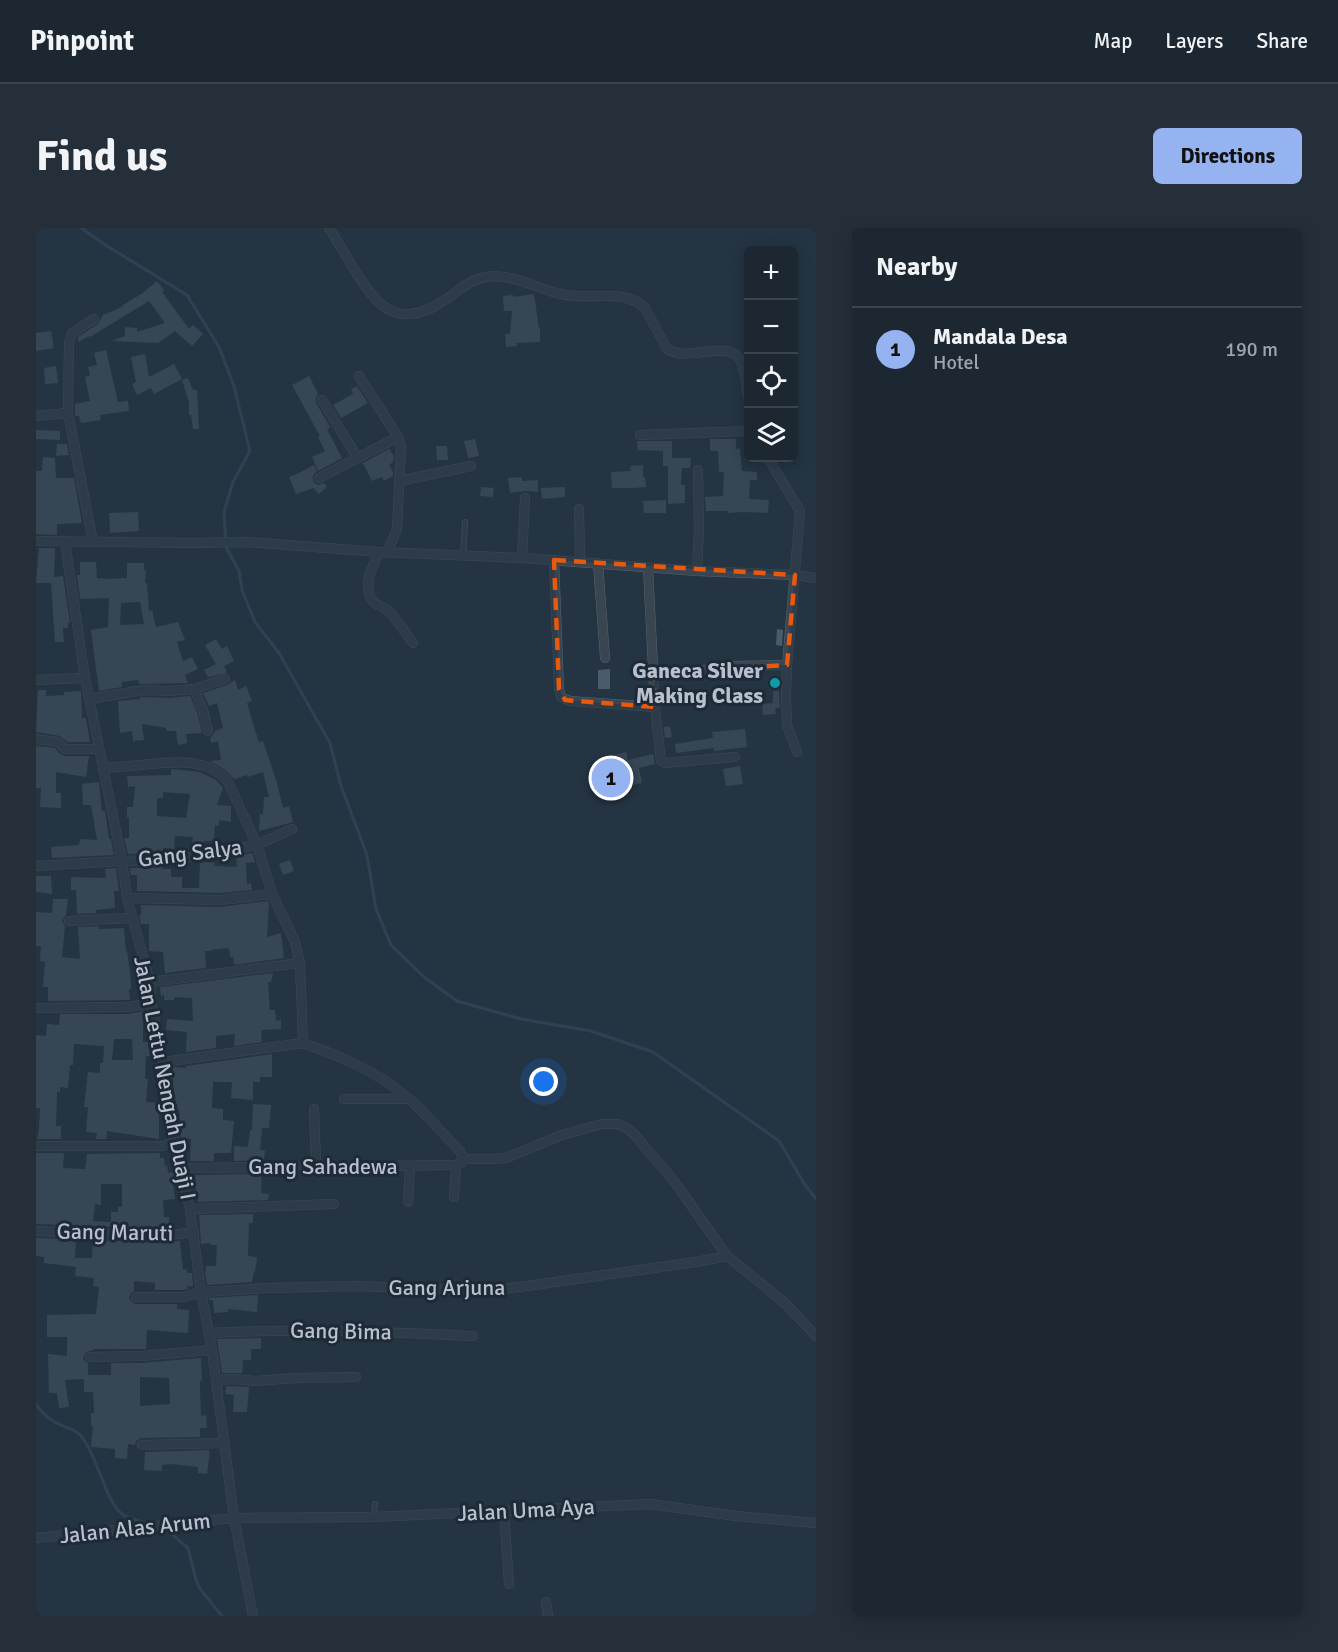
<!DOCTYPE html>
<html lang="en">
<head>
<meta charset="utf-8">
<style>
	:root { --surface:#1c2732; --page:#252f3a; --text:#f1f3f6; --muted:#a0a5ac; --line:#3a444d; --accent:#95b2f1 }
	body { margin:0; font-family:Signika,sans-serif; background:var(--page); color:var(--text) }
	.controls { position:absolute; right:18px; top:18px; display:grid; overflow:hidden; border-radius:9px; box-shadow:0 3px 15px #0003 }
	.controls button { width:54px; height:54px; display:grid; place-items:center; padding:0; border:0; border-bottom:2px solid var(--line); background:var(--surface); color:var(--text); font:30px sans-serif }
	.you { position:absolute; left:508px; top:854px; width:21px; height:21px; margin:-15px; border:4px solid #fff; border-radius:50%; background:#1a73e8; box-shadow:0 0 0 9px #1a73e833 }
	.badge { display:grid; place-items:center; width:39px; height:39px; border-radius:50%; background:var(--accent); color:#111; font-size:20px; font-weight:700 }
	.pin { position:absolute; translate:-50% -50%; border:3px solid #fff; box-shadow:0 2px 6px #0006 }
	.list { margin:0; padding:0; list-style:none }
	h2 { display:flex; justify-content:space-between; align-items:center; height:78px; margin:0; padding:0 24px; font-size:26px }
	h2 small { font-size:20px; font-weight:400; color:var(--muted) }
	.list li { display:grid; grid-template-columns:39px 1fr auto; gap:18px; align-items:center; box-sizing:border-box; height:84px; padding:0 24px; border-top:2px solid var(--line) }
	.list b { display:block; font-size:22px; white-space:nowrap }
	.list p { margin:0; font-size:20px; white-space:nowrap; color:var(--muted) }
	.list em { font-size:20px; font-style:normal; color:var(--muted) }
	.icon { flex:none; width:33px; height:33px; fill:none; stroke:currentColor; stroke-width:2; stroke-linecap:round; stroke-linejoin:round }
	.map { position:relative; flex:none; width:780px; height:1388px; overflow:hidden; border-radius:9px }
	header { display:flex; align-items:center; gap:36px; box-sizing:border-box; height:84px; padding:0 30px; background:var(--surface); border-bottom:2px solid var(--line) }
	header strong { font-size:28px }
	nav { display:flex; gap:33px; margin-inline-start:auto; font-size:21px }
	.intro { display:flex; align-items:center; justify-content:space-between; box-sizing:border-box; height:144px; padding:0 36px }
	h1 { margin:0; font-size:42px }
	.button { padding:15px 27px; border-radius:9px; background:var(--accent); color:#111; font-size:21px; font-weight:700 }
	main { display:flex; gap:36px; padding:0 36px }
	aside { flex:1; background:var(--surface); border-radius:9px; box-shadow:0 3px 15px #0003 }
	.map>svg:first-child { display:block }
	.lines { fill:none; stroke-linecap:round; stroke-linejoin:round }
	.stream { stroke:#3a526c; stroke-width:3 }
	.building { fill:#4c5b6c; fill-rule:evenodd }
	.service-casing { stroke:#58636f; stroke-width:6 }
	.minor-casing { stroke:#58636f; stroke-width:10 }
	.service { stroke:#3a4552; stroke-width:4.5 }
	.minor { stroke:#3a4552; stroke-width:9 }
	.marked { fill:none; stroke:#e8590c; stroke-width:4.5; stroke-dasharray:12 8; stroke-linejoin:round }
	.culture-dot { fill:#0f9aa8; stroke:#1e2a37; stroke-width:2 }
	.labels { text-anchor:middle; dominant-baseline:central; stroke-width:6; stroke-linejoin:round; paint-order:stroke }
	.poi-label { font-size:22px; font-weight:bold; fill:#b7c0cc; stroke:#1e2a37; text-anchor:end }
	.street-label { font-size:22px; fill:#b7c0cc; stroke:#1e2a37 }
</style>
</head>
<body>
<header>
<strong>Pinpoint</strong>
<nav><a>Map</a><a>Layers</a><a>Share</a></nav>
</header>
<div class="intro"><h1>Find us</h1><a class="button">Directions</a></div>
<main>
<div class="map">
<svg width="780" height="1388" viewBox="0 0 780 1388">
	<rect width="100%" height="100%" fill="#253443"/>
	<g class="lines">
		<g class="stream">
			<path d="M45 0 71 18 151 67 183 119 198 158 214 223 197 254 188 284 190 319 203 343 206 362 219 394 243 425 294 515 305 558 331 627 340 681 355 717 388 749 421 773 485 791 555 803 617 824 743 913 769 957 780 971"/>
			<path d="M0 1176C6 1185 15 1193 25 1197 33 1201 39 1201 45 1208 61 1226 70 1275 86 1286 93 1292 103 1293 112 1295"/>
			<path d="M124 1300 133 1304 152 1320 160 1352 164 1361 186 1388"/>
		</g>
	</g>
	<g class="building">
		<path d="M121 53 128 62 126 64 153 101 157 97 167 106 156 118 139 103 122 115 76 113 89 108V99L101 100V104L129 95 113 73 54 109 53 108 42 114V109L62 96 67 87 88 78 87 77 107 65Z"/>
		<path d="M498 66 503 100H504V114L480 115 481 118 470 119 469 106H474L476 83H468L467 68 477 67V69Z"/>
		<path d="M15 103 18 120 0 123V105Z"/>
		<path d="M70 122 82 174 92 173 93 183 64 187 65 192 45 195 43 188H39V176L54 173 49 149 54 147 52 139 61 137 58 125Z"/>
		<path d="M109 126 113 149 138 136 146 151 118 166 115 160 101 167 96 156 100 154 95 129Z"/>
		<path d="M20 138 22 155 9 156 8 140Z"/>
		<path d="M273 148 282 166 280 169V175L293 197 294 200 291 201 306 230 282 243 276 229 289 223 282 209 284 208 256 157Z"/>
		<path d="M152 150 157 162H161L163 201H157L155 187H153V174L146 152Z"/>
		<path d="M321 158 332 175 305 190 297 177 317 166 315 161Z"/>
		<path d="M0 202 24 203V212L0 211Z"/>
		<path d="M439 211 443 228 432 230 428 213Z"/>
		<path d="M674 211H700V221L704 220 706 243 721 244V252H714L713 271 733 272 732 285 707 284 692 285V283H670L669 269 687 268 688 244H683L682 223H674Z"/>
		<path d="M601 213H636V230H655L654 240H646L645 257H649V275L632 276V238H627V223L602 222Z"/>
		<path d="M21 216H31L33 227 20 228Z"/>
		<path d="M400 218H411L412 232H401Z"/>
		<path d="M353 221 358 228 357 234 353 237 357 244V248L348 253 346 249 336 253 327 235Z"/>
		<path d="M7 229 19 230 20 250H38L46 295 21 296V307L0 306V243H6Z"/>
		<path d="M278 237 281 243 277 247V254L282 257 288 255 291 259 283 266 277 260 260 266 253 249 265 244Z"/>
		<path d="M607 237V249H609L610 259 596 260H576L575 244 595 243 594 238Z"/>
		<path d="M486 249V253L502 252V264L489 263 474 265 472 250Z"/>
		<path d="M445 259 458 260 457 269 444 268Z"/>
		<path d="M529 259V269L506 271 505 260Z"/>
		<path d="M630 272V285H608L607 273Z"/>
		<path d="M102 284 103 303 74 305 73 285Z"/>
		<path d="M3 320H19L18 349 27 348 34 395H32V400H27L28 414H19L15 355H0Z"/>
		<path d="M44 334H60L61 350 71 351 91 350V335H108V342H110L109 355H111L113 383 116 382 120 399 142 394 149 412 141 414 147 433 156 429 162 441 149 447 152 455 103 456 102 452 86 454V459L63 463 55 402 72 399 73 370 44 371 41 347H44ZM104 374 108 396 84 397 85 375Z"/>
		<path d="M741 401 747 402 746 418 740 417Z"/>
		<path d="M180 411 186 421 191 418 198 433 188 438 191 445 172 449 168 442 180 436 169 417Z"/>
		<path d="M574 441V461H562V442Z"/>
		<path d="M199 452 202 462 210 458 216 473 211 475 218 499 223 514 227 513 241 555 247 580 253 578 257 594 223 603 224 586H227L228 569H233L227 544 212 549 211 547 198 551 188 541 174 533 185 532 182 513 175 515 174 510 177 507 179 503 187 500 181 475 173 478 167 465 191 457Z"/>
		<path d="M2 462H10V468L28 467V464L45 463 46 490H50L54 514H32L24 508 0 504Z"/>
		<path d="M737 463H743L744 480H739L740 486 727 487 726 476 737 475Z"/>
		<path d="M154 468 161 484 166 505 150 506 151 515 142 517 140 503H130V500L106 496 108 512 97 513 96 503 84 505 82 473 104 471V469H107L133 470Z"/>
		<path d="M634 498 636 509 629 510 628 499Z"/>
		<path d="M709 501 711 519 678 523V520L640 525 639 516 677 510 676 504Z"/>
		<path d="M0 518 19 520 24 526 29 528H53L50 549 20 544V565H25V580L4 579 5 560H0Z"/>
		<path d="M590 524 592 532 617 526 619 536 603 540 606 555 567 563 564 546 581 542 578 527Z"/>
		<path d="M704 538 707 556 690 558 687 541Z"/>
		<path d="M135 541 164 544 180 552 187 560 181 577 195 578V594L183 592V598L179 597 178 613H168L167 620 155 622 157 609 139 608 138 621 127 620V625L92 626 88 610H93V589L91 590V579H97L99 558 92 559 91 548 135 547ZM127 564 154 566 150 590 121 588V570H127Z"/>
		<path d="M63 554 66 583H69L73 611H75L78 627 16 630 15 619 43 617 44 611 61 612 55 577H47L46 556Z"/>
		<path d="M216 625 219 634 210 635 211 656 215 655 216 662 184 665 101 663V647H95L94 640 126 639V641H135V649H146V660H163L164 635 170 634 179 635 178 638 201 639 200 628Z"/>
		<path d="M254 632 258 643 247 647 243 636Z"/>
		<path d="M80 640 83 663H78L79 680 60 682V685L41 686 40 662H35V649L70 650 69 641Z"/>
		<path d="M0 648H15L16 666 0 664Z"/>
		<path d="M17 671H32L30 687 26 693 29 698 26 729 44 731 42 699 63 698V701L88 700 90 724 91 723 94 744 95 761H93L94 772 12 773V759H7L9 734 4 733 5 718H0V684L16 685Z"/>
		<path d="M232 673 233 676 231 709 245 705 248 730 198 737 197 729H194L193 720 175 722V723H169L170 740 129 745 127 724 113 723V696H105L103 687H105V677L184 679Z"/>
		<path d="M237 745 235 754H232L234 782H239L240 793 245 792V801L225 802 226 814 198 818 199 806 180 808V820L150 824 151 804 130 802 131 791 157 793 156 770 138 769V772H128V767L125 768 124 759Z"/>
		<path d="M109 783 110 789H107V814H116L117 817V828H110L109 851H112L110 874 123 875V911L71 903 70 911H60L61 905 50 904 52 879H48L52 844 64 845V835H67L68 818 38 816 37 837H34L32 860 24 859V864H21L20 898H25V911H1L3 902 4 880H0V807L10 808 11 796 23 797 24 786H92ZM78 811H96L97 832H76Z"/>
		<path d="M236 826V849H224V854H217V872L195 870 196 854H177L176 880 187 881V892L198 893 195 925H178V933H154L155 911 145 910 143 881H141L137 856V839L150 840V838Z"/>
		<path d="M217 876 235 877 233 900H226L224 922H229L228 932 198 933V918L212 919 214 902H216Z"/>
		<path d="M0 925H28L27 940 49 941 51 926 124 925V930H128L129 938 131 937 132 945 138 944 141 954V956H137L139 971 127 972 128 989H133V1001L0 996ZM65 956H86V979H82V984H75V994L57 993 59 976 65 977Z"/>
		<path d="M225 946V951H226L225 965 233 966 232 972 162 974V968H160L159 947Z"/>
		<path d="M217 986V995H213L212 1028 221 1029 219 1043H218L216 1054 171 1057 169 1045 170 1038H180L181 1017H174V1015L165 1016 163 987Z"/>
		<path d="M0 1010 40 1011 39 1030H56L57 1012 128 1015 144 1013 147 1042 151 1041V1045H156L157 1058H151L152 1061 147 1062H119V1055L98 1053V1063L95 1065 93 1070 95 1073 99 1076H141V1081L153 1082 152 1105 111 1102 110 1121H58V1122L50 1124 47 1130 49 1133 52 1135V1147H75V1135H105L165 1130 166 1152 164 1153V1163L165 1188 170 1187 171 1200H164V1209L105 1210 100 1213 99 1217 92 1216 91 1231 79 1230V1221L55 1219 57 1198H55V1185H58L57 1164H48V1151L29 1152 33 1179 23 1180 21 1165H13L12 1126 31 1128V1109H11V1087L60 1086 63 1059 57 1058 58 1050 39 1048 40 1039 8 1035V1029L0 1028ZM104 1149 133 1150 134 1176 104 1178Z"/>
		<path d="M222 1067 221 1084 192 1081V1084L178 1085 177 1072H173V1070Z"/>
		<path d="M225 1110V1121H215V1132H207L206 1145H186L181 1111Z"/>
		<path d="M190 1158 213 1159 211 1184H197L198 1167 189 1166Z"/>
		<path d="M173 1222 174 1230H173L171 1246 162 1245V1239L135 1236 126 1237V1243L108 1242 109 1224Z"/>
	</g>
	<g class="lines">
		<g class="service-casing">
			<g id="service">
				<path d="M427 328 429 294"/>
				<path d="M338 1289 339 1276"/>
			</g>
		</g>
		<g class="minor-casing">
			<g id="minor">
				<path d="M293 0C302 14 311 29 319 43 339 75 359 100 399 78 417 69 430 52 450 49 482 44 508 67 539 68 561 70 592 62 609 80L631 121C641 127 648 126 659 125 705 119 706 123 712 168"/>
				<path d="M323 148 362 209"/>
				<path d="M286 172 321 229"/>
				<path d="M0 188 32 185"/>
				<path d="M604 207 712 203"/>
				<path d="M732 230 764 283 751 437 750 468 751 497 761 524"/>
				<path d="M283 250 362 209 365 219 361 301 351 325"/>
				<path d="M363 253 435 238"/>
				<path d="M543 281 544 334"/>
				<path d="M0 313 156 315 211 314 344 324 486 330 661 343 759 347 780 350"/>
				<path d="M29 314 49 450 86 633 91 670 114 754 115 775 127 834 139 913 144 940 154 981 165 1064 176 1122 198 1290 217 1388"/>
				<path d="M57 314 32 185 33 114 36 105 58 91"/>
				<path d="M344 324C336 338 325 360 338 374 342 378 349 380 354 384 362 393 369 405 377 415"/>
				<path d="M486 330 489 270"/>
				<path d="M518 332 523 461 525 469 534 473 619 479"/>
				<path d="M562 335 569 430"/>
				<path d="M612 340 619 479 625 533 629 535 699 529"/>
				<path d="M661 343 663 303 662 242"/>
				<path d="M618 446 662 443 694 438 751 437"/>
				<path d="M0 452 49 450"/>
				<path d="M158 461 167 482 172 503"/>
				<path d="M54 471 107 462 133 463 158 461 189 451"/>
				<path d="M0 511 22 514 29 521H63"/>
				<path d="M67 540C83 539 98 538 114 536 141 534 173 530 192 554L221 617 236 666 259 714 264 735 267 815C304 828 342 844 372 870 390 886 407 906 424 923L427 931"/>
				<path d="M0 638 86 633 134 632 169 627 221 617 256 601"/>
				<path d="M91 670 184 672 236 666"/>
				<path d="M33 693 96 690"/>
				<path d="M114 754 264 735"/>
				<path d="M0 780 92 779 115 775"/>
				<path d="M127 834 267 815"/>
				<path d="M308 871H373"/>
				<path d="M278 881 280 937"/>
				<path d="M0 918H127L139 913"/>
				<path d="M427 931H457L470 930 526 907 566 896H582L590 900 598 906 638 953 691 1028 750 1076 780 1108"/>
				<path d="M144 940 420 937 425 935 427 931"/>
				<path d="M418 969 420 937"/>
				<path d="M372 974 374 938"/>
				<path d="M154 981 298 976"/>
				<path d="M0 1003 128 1008 158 1004"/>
				<path d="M100 1069H148L165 1064 232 1060 321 1058 446 1063 491 1058 660 1034 691 1028"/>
				<path d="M173 1105C262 1100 349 1104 437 1108"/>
				<path d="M54 1129 105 1128 176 1122"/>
				<path d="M180 1152 198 1151 219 1153 259 1150 320 1149"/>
				<path d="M106 1217 187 1215"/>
				<path d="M468 1284 473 1356"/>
				<path d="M0 1310 198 1290 338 1289 614 1276 700 1288 780 1295"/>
				<path d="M510 1374 512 1388"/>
			</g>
		</g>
		<use href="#service" class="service"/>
		<use href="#minor" class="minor"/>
	</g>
	<path d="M0 0H780V1388H0ZM518 332 759 347 751 437 618 446 619 479 529 472 523 461Z" fill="#253443" fill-opacity=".55" fill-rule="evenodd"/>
	<path class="marked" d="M518 332 759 347 751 437 618 446 619 479 529 472 523 461Z"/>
	<circle class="culture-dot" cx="739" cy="455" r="6"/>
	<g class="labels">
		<g class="poi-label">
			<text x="727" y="442">Ganeca Silver<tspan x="727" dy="25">Making Class</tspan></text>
		</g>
		<g class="street-label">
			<text transform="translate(154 625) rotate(-7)">Gang Salya</text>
			<text transform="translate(129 850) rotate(79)">Jalan Lettu Nengah Duaji I</text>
			<text x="287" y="938">Gang Sahadewa</text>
			<text transform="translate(79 1004) rotate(1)">Gang Maruti</text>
			<text x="411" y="1059">Gang Arjuna</text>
			<text transform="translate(305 1103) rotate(1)">Gang Bima</text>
			<text transform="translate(490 1282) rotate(-3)">Jalan Uma Aya</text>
			<text transform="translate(99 1300) rotate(-6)">Jalan Alas Arum</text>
		</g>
	</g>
</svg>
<div class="controls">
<button>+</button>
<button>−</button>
<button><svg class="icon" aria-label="locate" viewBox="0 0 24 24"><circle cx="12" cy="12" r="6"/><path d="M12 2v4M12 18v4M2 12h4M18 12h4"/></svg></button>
<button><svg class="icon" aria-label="layers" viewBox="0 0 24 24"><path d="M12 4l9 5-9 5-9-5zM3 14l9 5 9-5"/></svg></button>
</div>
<div class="you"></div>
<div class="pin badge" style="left:575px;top:550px">1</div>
</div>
<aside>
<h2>Nearby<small></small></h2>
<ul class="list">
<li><span class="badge">1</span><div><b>Mandala Desa</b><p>Hotel</p></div><em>190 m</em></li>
</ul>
</aside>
</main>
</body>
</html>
